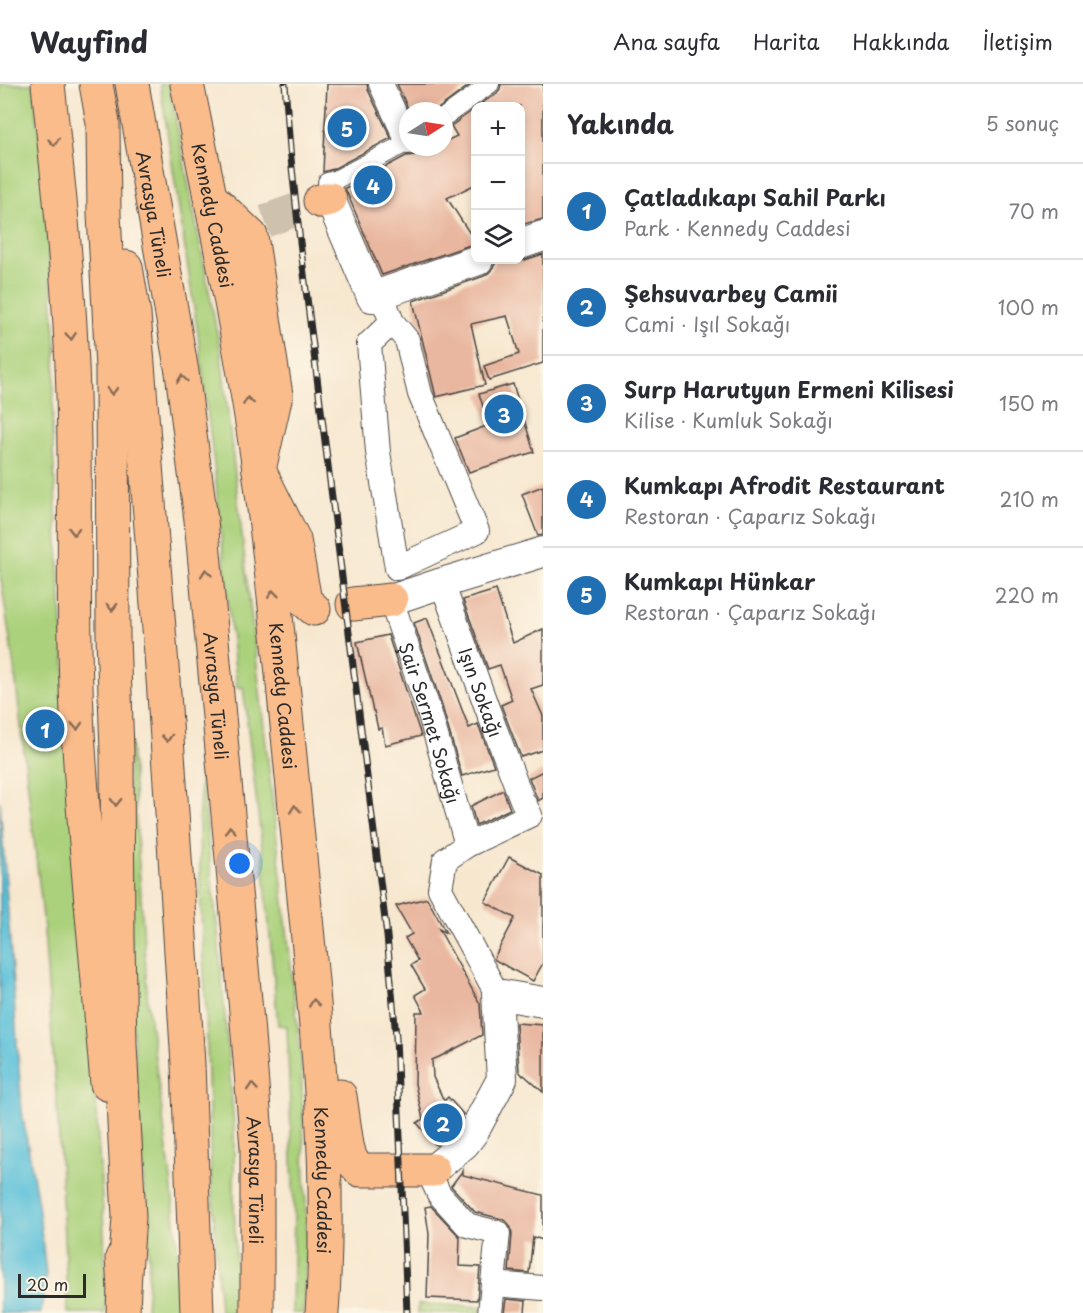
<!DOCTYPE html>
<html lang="tr">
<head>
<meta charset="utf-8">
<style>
	:root { --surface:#fff; --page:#f2f2f3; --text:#2b2b33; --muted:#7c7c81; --line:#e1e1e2; --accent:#1f6fb2 }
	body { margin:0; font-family:"Playpen Sans",sans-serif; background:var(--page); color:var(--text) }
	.controls { position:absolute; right:18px; top:18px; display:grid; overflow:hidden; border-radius:12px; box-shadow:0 3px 9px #0003 }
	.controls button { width:54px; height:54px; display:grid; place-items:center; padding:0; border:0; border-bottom:2px solid var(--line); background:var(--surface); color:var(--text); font:30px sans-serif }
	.compass { position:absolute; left:399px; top:18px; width:54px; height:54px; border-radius:50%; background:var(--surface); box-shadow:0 3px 9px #0003; rotate:78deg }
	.scale { position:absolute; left:18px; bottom:15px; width:68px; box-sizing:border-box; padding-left:6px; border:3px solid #2b2b2b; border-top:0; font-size:16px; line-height:21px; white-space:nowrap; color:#2b2b2b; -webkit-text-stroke:4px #fcf5e5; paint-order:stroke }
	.you { position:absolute; left:240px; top:780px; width:21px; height:21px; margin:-15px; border:4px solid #fff; border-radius:50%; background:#1a73e8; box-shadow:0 0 0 9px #1a73e833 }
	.badge { display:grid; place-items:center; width:39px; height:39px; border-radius:50%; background:var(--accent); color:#fff; font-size:20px; font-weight:700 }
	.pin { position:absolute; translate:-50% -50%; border:3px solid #fff; box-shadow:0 2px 6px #0006 }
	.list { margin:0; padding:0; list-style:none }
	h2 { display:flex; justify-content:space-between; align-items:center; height:78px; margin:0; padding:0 24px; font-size:26px }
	h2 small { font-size:20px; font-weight:400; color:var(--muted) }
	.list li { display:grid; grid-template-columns:39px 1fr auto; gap:18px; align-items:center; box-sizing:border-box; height:96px; padding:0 24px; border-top:2px solid var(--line) }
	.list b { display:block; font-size:22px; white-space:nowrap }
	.list p { margin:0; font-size:20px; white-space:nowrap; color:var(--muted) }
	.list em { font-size:20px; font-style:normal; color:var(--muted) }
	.icon { flex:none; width:33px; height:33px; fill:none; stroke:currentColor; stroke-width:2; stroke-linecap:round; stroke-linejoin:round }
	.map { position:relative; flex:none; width:543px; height:1229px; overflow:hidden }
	header { display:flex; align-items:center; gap:36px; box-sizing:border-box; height:84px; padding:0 30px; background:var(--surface); border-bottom:2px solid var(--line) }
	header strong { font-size:28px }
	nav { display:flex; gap:33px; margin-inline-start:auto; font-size:21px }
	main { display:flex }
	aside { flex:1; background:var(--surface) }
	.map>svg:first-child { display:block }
	.green { fill:#abd17b; stroke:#6b7e53; stroke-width:1.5 }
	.water { fill:#5cc1da; stroke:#447682; stroke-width:1.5 }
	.building { fill:#e9b7a0 }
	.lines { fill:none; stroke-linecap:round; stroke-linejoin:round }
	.primary-tunnel { stroke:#cec1ae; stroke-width:33; stroke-dasharray:33 16; stroke-linecap:butt }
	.pedestrian-casing { stroke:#4a4744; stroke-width:20 }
	.minor-casing { stroke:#4a4744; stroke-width:26 }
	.tertiary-casing { stroke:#4a4744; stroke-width:32 }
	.primary-casing { stroke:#4a4744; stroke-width:35 }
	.trunk-casing { stroke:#4a4744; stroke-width:35 }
	.pedestrian { stroke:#fff; stroke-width:18 }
	.minor { stroke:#fff; stroke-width:24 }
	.tertiary { stroke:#fff; stroke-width:30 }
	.primary { stroke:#fabc8b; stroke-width:33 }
	.trunk { stroke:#fabc8b; stroke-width:33 }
	.rail-casing { stroke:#2b2b2b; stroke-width:7 }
	.rail { stroke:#fcf5e5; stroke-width:4.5; stroke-dasharray:14; stroke-linecap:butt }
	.oneway { stroke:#886c56 }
	.labels { text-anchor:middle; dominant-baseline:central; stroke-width:4.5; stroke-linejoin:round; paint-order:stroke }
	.street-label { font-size:18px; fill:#2b2b2b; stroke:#fcf5e5 }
</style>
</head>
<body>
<header>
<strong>Wayfind</strong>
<nav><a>Ana sayfa</a><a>Harita</a><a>Hakkında</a><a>İletişim</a></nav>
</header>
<main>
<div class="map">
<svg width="543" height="1229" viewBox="0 0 543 1229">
	<rect width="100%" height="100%" fill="#fcf5e5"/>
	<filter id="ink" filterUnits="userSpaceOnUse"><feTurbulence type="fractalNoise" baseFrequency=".0167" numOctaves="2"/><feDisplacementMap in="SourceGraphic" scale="12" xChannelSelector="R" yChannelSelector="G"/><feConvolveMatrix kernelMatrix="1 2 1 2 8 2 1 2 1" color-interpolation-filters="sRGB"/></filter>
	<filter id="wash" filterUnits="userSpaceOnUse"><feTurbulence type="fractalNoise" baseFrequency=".008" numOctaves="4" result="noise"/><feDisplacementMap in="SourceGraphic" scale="24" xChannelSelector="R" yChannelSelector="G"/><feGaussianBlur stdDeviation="1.35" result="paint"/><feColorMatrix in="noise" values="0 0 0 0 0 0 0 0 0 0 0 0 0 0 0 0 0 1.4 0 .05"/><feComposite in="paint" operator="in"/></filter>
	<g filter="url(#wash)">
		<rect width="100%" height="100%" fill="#f7e7cf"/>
		<g class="green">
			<path d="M0 0H33L42 76 56 263 52 346 62 537 103 1128 106 1207 105 1229H68L58 1036 43 833 15 590 0 489Z"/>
			<path d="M160 0H169L221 269 278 765 301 974 307 1159 303 1229H292L294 1129 287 942 278 941 262 763 243 603 237 604 214 381 198 250Z"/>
			<path d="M128 612 148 922 171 1096 181 1201 179 1229H146L149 1175 130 906Z"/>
			<path d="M201 675 210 782 218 850 234 1042V1112L237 1229H220L211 1088 206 928 200 806 199 729Z"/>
			<path d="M418 1220 482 1223 481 1229H418Z"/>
		</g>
		<path class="water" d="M0 717 22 1028 38 1120 46 1190 41 1229H0Z"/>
		<g id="blocks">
			<g class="building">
				<path d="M327 0H367L368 6 391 54 333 85 323 88Z"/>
				<path d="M397 0H471L435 27H409Z"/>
				<path d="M501 0H543V135L524 140 520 134V22H478L497 9 500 5Z"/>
				<path d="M476 24V100L447 114 476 159 382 191 345 104 406 72 415 71 419 67 421 63H444V58L457 52 451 42Z"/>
				<path d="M543 170V279L489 296 484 282 519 270 507 232 471 240 485 301 436 313 413 217 484 192 491 187 495 180V176H525Z"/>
				<path d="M513 300 534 368 469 388 455 354 489 341 479 310Z"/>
				<path d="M543 402V451L538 452 522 410Z"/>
				<path d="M496 506 513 559 543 545V601L531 605 543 632V666L521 673 501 621 512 616 500 581 488 585 463 516Z"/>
				<path d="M427 534 469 644 478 640 494 682 462 692 442 622 414 539Z"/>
				<path d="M388 551 421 652 385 661 382 644 378 645 374 627H373L357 558Z"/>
				<path d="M543 687V714L538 717 529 694Z"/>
				<path d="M503 706 510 725 476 741 471 722Z"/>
				<path d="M509 773 543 791V879L533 897 495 876 494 874 515 834 485 818Z"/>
				<path d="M427 814 446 849 439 845 480 920 482 951 439 973 432 976 433 993 444 1017 448 1013 463 1030 451 1048 436 1061 417 1039 423 1035 415 1000 416 928H424L415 911 425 905 411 881 418 877 405 854 412 850 396 822Z"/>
				<path d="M516 939 543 941V1008L524 991 523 992 519 987Z"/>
				<path d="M463 1086V1091L543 1111V1156L533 1153 529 1189 509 1187 512 1150 511 1144 508 1139 502 1135 475 1128 451 1102Z"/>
				<path d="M431 1122 460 1153 459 1182 480 1183 477 1216 427 1214 429 1150 425 1123Z"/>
				<path d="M506 1215 526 1217 525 1229H504Z"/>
			</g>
		</g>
	</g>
	<g filter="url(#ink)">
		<use href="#blocks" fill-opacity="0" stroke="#4a4744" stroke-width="1.5"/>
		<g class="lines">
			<path class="primary-tunnel" d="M265 137 320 117"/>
			<g class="pedestrian-casing">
				<g id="pedestrian">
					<path d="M444 33 490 0"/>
					<path d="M330 115 327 98 337 95 408 58"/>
				</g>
			</g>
			<g class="minor-casing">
				<g id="minor">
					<path d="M381 0 408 58"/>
					<path d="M381 210 392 238 407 256 420 310 477 447 397 484 378 368 369 260 392 238"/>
					<path id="s1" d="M442 499 487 624 522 716 530 731 467 761 445 776 440 805 497 910"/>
					<path id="s2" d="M391 516 429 627 467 761"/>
					<path d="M433 1086 432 1095 439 1110 467 1141 498 1149 490 1229"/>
					<path d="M493 1200 543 1204"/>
				</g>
			</g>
			<g class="tertiary-casing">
				<g id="tertiary">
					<path d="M330 115 372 213 478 176"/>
					<path d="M520 160 543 152"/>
					<path d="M391 516 442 499 543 468"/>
					<path d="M433 1086 464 1060 474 1047 502 995 497 910 543 918"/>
				</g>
			</g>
			<g class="primary-casing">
				<g id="primary">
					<path d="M48 0C57 87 67 174 71 261 78 383 71 506 77 628 83 752 97 876 107 1000"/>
					<path id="s3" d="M187 0C213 128 241 256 259 386 276 511 286 637 299 763 314 918 333 1074 322 1229"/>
					<path d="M210 113 251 152 276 311 259 386 294 456 305 517 314 525"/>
					<path d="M320 117 330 115"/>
					<path d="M353 520 391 516"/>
					<path d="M340 1012 347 1061 351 1076 360 1086H433"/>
					<path d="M122 1174 124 1203 123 1229"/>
				</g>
			</g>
			<g class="trunk-casing">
				<g id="trunk">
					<path d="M96 0 103 39 104 130 112 283 113 552 117 668 118 856 120 961 129 1133 124 1203"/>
					<path id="s4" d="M132 0 182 288 201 436 247 938 257 1064V1229"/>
					<path d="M126 183 134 230 163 595 176 788 188 980 197 1229"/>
				</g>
			</g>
			<use href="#pedestrian" class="pedestrian"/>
			<use href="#minor" class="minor"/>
			<use href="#tertiary" class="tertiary"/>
			<use href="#primary" class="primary"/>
			<use href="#trunk" class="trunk"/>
			<g class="rail-casing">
				<path id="rail" d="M285 0 290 65 300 158 387 852 396 953 407 1229"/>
			</g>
			<use href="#rail" class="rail"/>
		</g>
		<defs><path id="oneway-chevron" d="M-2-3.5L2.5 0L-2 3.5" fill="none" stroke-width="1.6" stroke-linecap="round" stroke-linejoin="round" transform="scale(1.5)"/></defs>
		<g class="oneway">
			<use href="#oneway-chevron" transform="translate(54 58) rotate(84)"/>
			<use href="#oneway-chevron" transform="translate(71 252) rotate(86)"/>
			<use href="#oneway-chevron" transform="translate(182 295) rotate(-98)"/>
			<use href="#oneway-chevron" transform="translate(112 307) rotate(90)"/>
			<use href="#oneway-chevron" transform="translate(248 317) rotate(-99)"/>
			<use href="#oneway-chevron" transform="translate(74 447) rotate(91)"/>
			<use href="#oneway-chevron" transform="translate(206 489) rotate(-95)"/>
			<use href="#oneway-chevron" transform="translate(273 510) rotate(-97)"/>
			<use href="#oneway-chevron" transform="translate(112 523) rotate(90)"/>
			<use href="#oneway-chevron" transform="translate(77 642) rotate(86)"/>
			<use href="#oneway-chevron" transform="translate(167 654) rotate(86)"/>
			<use href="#oneway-chevron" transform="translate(116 718) rotate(91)"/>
			<use href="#oneway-chevron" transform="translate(295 725) rotate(-96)"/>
			<use href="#oneway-chevron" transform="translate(230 746) rotate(-95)"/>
			<use href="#oneway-chevron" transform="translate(314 919) rotate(-96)"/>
			<use href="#oneway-chevron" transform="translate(252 1003) rotate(-94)"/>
		</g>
	</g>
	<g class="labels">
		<g class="street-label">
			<text stroke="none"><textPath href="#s4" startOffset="132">Avrasya Tüneli</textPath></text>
			<text stroke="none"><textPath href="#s3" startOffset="134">Kennedy Caddesi</textPath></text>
			<text stroke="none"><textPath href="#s1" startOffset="116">Işın Sokağı</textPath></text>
			<text stroke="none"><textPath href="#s3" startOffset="620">Kennedy Caddesi</textPath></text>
			<text stroke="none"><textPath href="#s4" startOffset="618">Avrasya Tüneli</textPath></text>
			<text stroke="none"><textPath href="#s2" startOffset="129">Şair Sermet Sokağı</textPath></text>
			<text stroke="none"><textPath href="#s3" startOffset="1106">Kennedy Caddesi</textPath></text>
			<text stroke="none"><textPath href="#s4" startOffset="1104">Avrasya Tüneli</textPath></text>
		</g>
	</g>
</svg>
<div class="controls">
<button>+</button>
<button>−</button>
<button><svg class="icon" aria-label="layers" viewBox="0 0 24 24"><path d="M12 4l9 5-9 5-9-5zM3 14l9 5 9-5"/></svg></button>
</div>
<svg class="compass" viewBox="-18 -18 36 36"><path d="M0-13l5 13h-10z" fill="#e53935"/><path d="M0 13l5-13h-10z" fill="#7c7c81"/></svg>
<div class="scale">20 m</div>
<div class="you"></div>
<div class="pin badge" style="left:45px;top:645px">1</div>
<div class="pin badge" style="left:443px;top:1039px">2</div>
<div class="pin badge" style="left:504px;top:330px">3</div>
<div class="pin badge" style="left:373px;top:101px">4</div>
<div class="pin badge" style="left:347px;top:44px">5</div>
</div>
<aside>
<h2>Yakında<small>5 sonuç</small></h2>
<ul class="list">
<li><span class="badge">1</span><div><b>Çatladıkapı Sahil Parkı</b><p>Park · Kennedy Caddesi</p></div><em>70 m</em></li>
<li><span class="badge">2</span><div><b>Şehsuvarbey Camii</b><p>Cami · Işıl Sokağı</p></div><em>100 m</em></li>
<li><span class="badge">3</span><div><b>Surp Harutyun Ermeni Kilisesi</b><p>Kilise · Kumluk Sokağı</p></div><em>150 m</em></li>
<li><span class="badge">4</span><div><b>Kumkapı Afrodit Restaurant</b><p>Restoran · Çaparız Sokağı</p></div><em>210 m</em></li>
<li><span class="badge">5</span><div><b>Kumkapı Hünkar</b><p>Restoran · Çaparız Sokağı</p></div><em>220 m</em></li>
</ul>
</aside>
</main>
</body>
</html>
